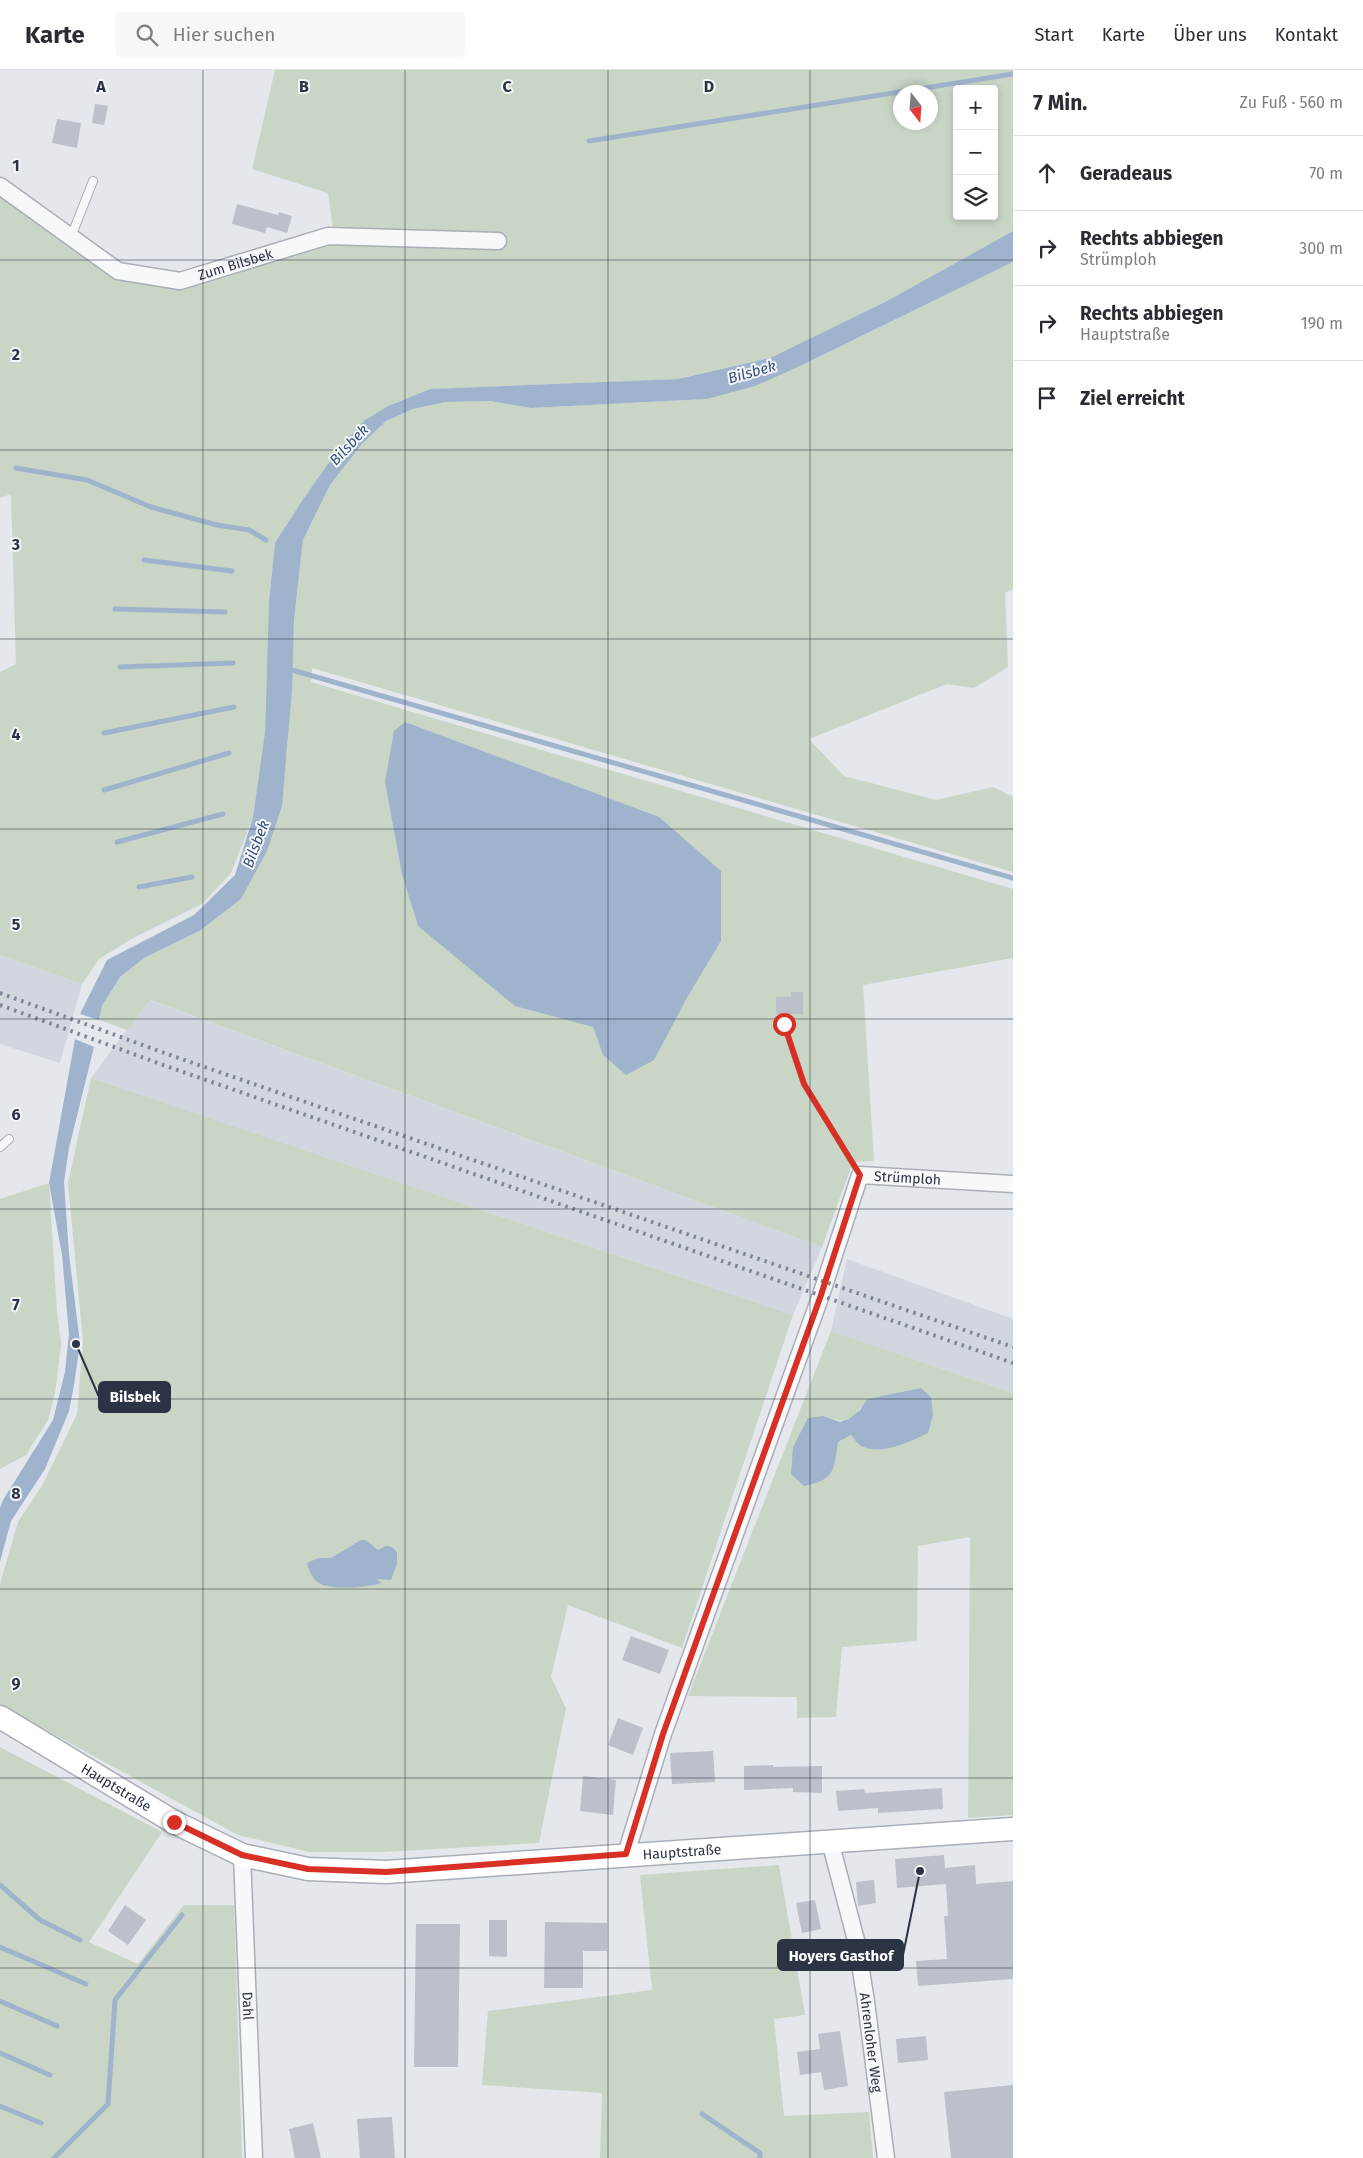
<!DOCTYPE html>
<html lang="de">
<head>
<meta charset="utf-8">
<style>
	:root { --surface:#fff; --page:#f7f7f7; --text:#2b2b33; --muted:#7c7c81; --line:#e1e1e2 }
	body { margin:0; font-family:"Fira Sans",sans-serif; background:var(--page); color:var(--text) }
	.controls { position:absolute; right:15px; top:15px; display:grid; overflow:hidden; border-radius:5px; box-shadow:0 2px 8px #0003 }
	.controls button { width:45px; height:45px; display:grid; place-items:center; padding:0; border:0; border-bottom:1px solid var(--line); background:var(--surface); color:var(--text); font:25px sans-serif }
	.compass { position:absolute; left:893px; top:15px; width:45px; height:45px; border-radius:50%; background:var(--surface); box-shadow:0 2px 8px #0003; rotate:163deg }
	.stop { position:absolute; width:15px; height:15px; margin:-11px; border:4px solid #d93025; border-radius:50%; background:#fff }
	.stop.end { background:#d93025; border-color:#fff; box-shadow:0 1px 5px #0008 }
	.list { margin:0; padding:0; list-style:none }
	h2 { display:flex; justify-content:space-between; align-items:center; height:65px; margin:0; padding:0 20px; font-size:21px }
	h2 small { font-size:16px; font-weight:400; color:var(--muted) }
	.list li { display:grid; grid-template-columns:32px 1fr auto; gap:15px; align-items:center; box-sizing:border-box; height:75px; padding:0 20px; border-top:1px solid var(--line) }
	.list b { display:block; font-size:19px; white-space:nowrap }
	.list p { margin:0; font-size:16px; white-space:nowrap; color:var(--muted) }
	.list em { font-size:16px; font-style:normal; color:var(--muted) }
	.icon { flex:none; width:28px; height:28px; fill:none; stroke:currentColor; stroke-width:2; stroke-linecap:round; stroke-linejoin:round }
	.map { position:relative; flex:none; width:1013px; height:2088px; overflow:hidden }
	header { display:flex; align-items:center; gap:30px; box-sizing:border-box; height:70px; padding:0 25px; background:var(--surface); border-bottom:1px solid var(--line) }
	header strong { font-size:24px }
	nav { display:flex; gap:28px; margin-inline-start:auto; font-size:18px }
	.search { width:350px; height:45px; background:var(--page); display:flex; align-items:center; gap:12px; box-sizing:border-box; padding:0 18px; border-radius:5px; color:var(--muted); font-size:19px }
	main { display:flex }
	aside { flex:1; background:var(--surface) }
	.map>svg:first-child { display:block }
	.built { fill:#d2d6de }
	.green { fill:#c9d6c5; fill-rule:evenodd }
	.water { fill:#9fb4cc }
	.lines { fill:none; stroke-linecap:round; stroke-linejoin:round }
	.stream { stroke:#9fb4cc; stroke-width:5 }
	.building { fill:#bbc0ca }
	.service-casing { stroke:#a9aeb7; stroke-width:10 }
	.minor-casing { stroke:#a9aeb7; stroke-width:19 }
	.secondary-casing { stroke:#a9aeb7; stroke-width:25 }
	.path { stroke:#c2c5cb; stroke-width:3; stroke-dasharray:4 4; stroke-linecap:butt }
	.service { stroke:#f7f8fa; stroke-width:8 }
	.minor { stroke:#f7f8fa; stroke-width:16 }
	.secondary { stroke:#fff; stroke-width:22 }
	.rail { stroke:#7d8696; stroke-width:4; stroke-dasharray:2.5 5; stroke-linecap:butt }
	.route { stroke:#d93025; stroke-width:6 }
	.grid { fill:none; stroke:#2b3445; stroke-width:1; stroke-opacity:0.55 }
	.labels { text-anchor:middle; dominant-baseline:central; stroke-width:4; stroke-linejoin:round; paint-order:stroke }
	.street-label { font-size:14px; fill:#2b3445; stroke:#f4f6f9 }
	.water-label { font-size:15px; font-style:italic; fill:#34527a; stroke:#f4f6f9 }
	.grid-label { font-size:16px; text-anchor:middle; font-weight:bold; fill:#2b3445; stroke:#f4f6f9; stroke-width:4; stroke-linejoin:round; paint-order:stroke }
	.leader { fill:none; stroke:#2b3445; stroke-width:2 }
	.callout-dot { fill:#2b3445; stroke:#f4f6f9; stroke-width:2 }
	.callout { fill:#2b3445; stroke:#2b3445; stroke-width:2 }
	.callout-label { font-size:15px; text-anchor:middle; font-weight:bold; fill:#fff }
</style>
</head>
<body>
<header>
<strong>Karte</strong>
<div class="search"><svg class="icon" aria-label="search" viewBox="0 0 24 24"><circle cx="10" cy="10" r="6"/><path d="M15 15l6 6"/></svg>Hier suchen</div>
<nav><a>Start</a><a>Karte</a><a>Über uns</a><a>Kontakt</a></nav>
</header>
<main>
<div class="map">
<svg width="1013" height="2088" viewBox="0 0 1013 2088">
	<rect width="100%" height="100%" fill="#e4e7ec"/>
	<g class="built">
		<path d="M0 885 82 914 60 993 0 974Z"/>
		<path d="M149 930 822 1177 793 1245 91 1008Z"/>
		<path d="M847 1189 1013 1249V1323L831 1261Z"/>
	</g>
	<g class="green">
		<path d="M275 0H1013V161L887 231 770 288 678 309 430 319 388 336 275 473 269 531 265 662 253 747 231 803 202 834 133 868 99 889 82 914 0 885V602L16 594 11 424 0 428V126L114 207 179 219 335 174 328 123 252 99ZM957 19H994V146H957ZM901 22H931V52H901Z"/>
		<path d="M1013 192V519L1005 523 1008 597 974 618 947 614 809 669 844 706 936 730 993 717 1013 727V802L312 598 311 612 1013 819V888L863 915 874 1091 853 1092 822 1177 150 930 127 960 99 950 102 936 120 907 144 888 201 860 241 829 287 684 294 550 303 470 330 415 362 374 386 351 413 339 446 332 490 331 531 338 707 329 798 297ZM385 712 721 871 687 928 603 985 593 957 418 856 402 805Z"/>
		<path d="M91 1008 793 1245 682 1578 568 1535 551 1607 566 1638 539 1773 383 1782H309L238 1765 0 1635V1514L18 1452 43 1414 77 1344 83 1272 68 1113Z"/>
		<path d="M49 1113 57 1242 61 1274 55 1324 48 1350 26 1385 0 1399V1129Z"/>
		<path d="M831 1261 1013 1323V1745L968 1748 970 1467 918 1476 917 1571 842 1577 836 1647 797 1648V1627L688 1626ZM921 1318 931 1327 859 1375 851 1365 838 1372 823 1346C848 1355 852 1351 867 1329Z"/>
		<path d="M0 1677 162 1762 89 1872 138 1894 184 1835H234L242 2088H0Z"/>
		<path d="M779 1795 805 1945 774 1949 784 2046 869 2042 873 2088H600L602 2023 482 2015 488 1941 652 1920 640 1805Z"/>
	</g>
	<g class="water">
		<path d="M1013 161V192L798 297 755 316 707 329 531 338 490 331 446 332 413 339 386 351 362 374 330 415 303 470 294 550 292 621 282 736 267 781 241 829 201 860 144 888 120 907 102 936 99 950 80 944 107 890 194 845 235 805 253 747 265 662 269 531 275 473 304 428 340 377 365 350 388 336 430 319 678 309 770 288 887 231Z"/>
		<path d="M405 652 659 747 721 801V871L687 928 654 990 626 1005 603 985 593 957 515 936 418 856 402 805 385 712 394 661Z"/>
		<path d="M75 969 94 977 69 1078 64 1112 69 1184 80 1273 74 1315 69 1341 45 1399 11 1451 0 1492V1438L3 1430 53 1350 65 1302 69 1264 62 1185 49 1113Z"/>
		<path d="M921 1318 931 1327 933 1345 928 1363C909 1372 882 1386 861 1376 857 1374 854 1368 851 1365L838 1372C834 1400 835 1410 804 1416L791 1404 793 1377 808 1348 823 1346 840 1352 849 1349 860 1340 867 1329Z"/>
		<path d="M361 1470H366L378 1480 386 1476 392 1477 397 1482V1494L391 1510 376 1509 382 1513C368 1517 331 1521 319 1513 312 1508 309 1501 307 1493L318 1488H331Z"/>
	</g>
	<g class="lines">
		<g class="stream">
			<path d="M589 71 1013 4"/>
			<path d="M16 398 87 410 151 437 217 455 249 460 266 470"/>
			<path d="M144 490 232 501"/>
			<path d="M115 539 225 542"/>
			<path d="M120 597 233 593"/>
			<path d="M285 598 1013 808"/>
			<path d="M104 663 234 637"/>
			<path d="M104 720 229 683"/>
			<path d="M117 772 223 744"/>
			<path d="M139 817 192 807"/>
			<path d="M0 1815 40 1850 80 1870"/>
			<path d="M0 1877 86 1914"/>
			<path d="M0 1931 57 1956"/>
			<path d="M0 1983 50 2005"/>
			<path d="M0 2036 41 2053"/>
			<path d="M702 2044 760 2083V2088"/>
			<path d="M54 2088 108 2034 115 1930 182 1845"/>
		</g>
	</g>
	<g class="building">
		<path d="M95 34 108 36 104 55 92 53Z"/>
		<path d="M57 49 81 53 77 78 52 73Z"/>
		<path d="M237 134 278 145 279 142 292 146 287 163 267 157 265 163 232 154Z"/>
		<path d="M791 922H803V944H776V927H791Z"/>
		<path d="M631 1566 669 1580 660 1604 622 1590Z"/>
		<path d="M618 1648 643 1658 633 1685 608 1675Z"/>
		<path d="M713 1681 715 1712 672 1714 670 1683Z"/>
		<path d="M773 1695V1697L822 1696V1723L793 1722V1718L744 1720V1696Z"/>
		<path d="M583 1706 616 1710 613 1745 580 1741Z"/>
		<path d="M942 1718 943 1739 878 1743V1738L838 1741 836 1721 864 1719 865 1723Z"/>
		<path d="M944 1785 945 1798 975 1795 976 1814 1013 1811V1909L918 1916 916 1891 947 1889 944 1846H948L946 1814 897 1818 895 1789Z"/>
		<path d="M874 1810 876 1833 858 1836 856 1812Z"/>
		<path d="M815 1830 821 1859 802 1863 796 1833Z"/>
		<path d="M125 1835 146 1850 128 1875 108 1861Z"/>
		<path d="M489 1850H507V1887L489 1886Z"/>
		<path d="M545 1852 607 1853V1881H583V1918H544Z"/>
		<path d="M416 1854H460L458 1997H414Z"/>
		<path d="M840 1961 848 2016 824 2020 821 2002 800 2005 797 1982 820 1979 818 1964Z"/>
		<path d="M926 1966 928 1990 898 1993 896 1969Z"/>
		<path d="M1013 2015V2088H951L944 2022Z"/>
		<path d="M392 2047 395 2088H360L357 2049Z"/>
		<path d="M313 2053 321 2088H295L289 2059Z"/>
	</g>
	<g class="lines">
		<g class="service-casing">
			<g id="service">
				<path d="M71 167 93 111"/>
				<path d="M0 1077 9 1069"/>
			</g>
		</g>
		<g class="minor-casing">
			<g id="minor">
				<path id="s1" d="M0 116 118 201 180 211 328 166 498 171"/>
				<path id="s2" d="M830 1771 857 1874 866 1932 886 2088"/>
				<path id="s3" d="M626 1784 663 1664 821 1225 860 1105 1013 1114"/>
				<path id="s4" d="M242 1785 254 2088"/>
			</g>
		</g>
		<g class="secondary-casing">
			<g id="secondary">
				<path id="s5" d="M0 1647 174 1752 242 1785 308 1799 386 1802 1013 1759"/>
			</g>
		</g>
		<path class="path" d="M784 954 803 1014 853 1094"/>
		<use href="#service" class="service"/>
		<use href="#minor" class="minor"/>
		<use href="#secondary" class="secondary"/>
		<g class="rail">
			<path d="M0 923 170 985 1013 1277"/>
			<path d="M0 935 166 996 1013 1293"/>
		</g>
	</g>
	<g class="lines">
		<path class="route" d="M174 1752 242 1785 308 1799 386 1802 626 1784 663 1664 821 1225 860 1105 804 1014 784 954"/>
	</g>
	<path class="grid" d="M203 0V2088M405 0V2088M608 0V2088M810 0V2088M0 190H1013M0 380H1013M0 569H1013M0 759H1013M0 949H1013M0 1139H1013M0 1329H1013M0 1519H1013M0 1708H1013M0 1898H1013"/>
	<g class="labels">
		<g class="street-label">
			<text stroke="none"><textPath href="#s1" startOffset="266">Zum Bilsbek</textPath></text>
			<text stroke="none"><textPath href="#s3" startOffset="766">Strümploh</textPath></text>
			<text stroke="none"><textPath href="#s5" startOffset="136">Hauptstraße</textPath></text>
			<text stroke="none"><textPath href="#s5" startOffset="721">Hauptstraße</textPath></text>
			<text stroke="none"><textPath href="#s4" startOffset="151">Dahl</textPath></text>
			<text stroke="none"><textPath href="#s2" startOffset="206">Ahrenloher Weg</textPath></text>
		</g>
		<g class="water-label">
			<text transform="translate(752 302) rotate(-16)">Bilsbek</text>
			<text transform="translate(349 375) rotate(-47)">Bilsbek</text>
			<text transform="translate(256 774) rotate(-69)">Bilsbek</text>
		</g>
	</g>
	<g class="grid-label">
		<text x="101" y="22">A</text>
		<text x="304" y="22">B</text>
		<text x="507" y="22">C</text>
		<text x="709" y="22">D</text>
		<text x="16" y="101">1</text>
		<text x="16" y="290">2</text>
		<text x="16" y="480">3</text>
		<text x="16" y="670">4</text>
		<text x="16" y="860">5</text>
		<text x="16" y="1050">6</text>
		<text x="16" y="1240">7</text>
		<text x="16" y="1429">8</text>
		<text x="16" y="1619">9</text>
	</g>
	<path class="leader" d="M76 1274L99 1327M920 1801L903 1885"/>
	<g class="callout-dot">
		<circle cx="76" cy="1274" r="5"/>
		<circle cx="920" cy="1801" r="5"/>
	</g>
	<g class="callout">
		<rect x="99" y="1312" width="71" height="30" rx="5"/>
		<rect x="778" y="1870" width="125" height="30" rx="5"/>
	</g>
	<g class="callout-label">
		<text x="135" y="1332">Bilsbek</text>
		<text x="841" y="1891">Hoyers Gasthof</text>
	</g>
</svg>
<div class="controls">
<button>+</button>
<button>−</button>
<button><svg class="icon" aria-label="layers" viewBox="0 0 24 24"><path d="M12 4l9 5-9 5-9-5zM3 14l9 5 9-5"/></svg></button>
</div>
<svg class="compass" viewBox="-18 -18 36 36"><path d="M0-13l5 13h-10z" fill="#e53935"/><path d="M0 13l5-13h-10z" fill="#7c7c81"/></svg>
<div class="stop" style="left:784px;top:954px"></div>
<div class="stop end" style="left:174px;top:1752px"></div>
</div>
<aside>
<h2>7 Min.<small>Zu Fuß · 560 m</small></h2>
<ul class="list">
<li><svg class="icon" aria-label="ahead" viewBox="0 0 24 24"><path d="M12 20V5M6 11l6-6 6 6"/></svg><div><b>Geradeaus</b></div><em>70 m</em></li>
<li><svg class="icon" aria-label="right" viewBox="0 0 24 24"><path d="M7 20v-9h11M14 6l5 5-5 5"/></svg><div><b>Rechts abbiegen</b><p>Strümploh</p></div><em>300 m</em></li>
<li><svg class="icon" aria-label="right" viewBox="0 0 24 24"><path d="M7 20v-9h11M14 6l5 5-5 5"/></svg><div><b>Rechts abbiegen</b><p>Hauptstraße</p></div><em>190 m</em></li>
<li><svg class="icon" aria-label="arrive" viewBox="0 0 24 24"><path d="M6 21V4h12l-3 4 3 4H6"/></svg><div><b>Ziel erreicht</b></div></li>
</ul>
</aside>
</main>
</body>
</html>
